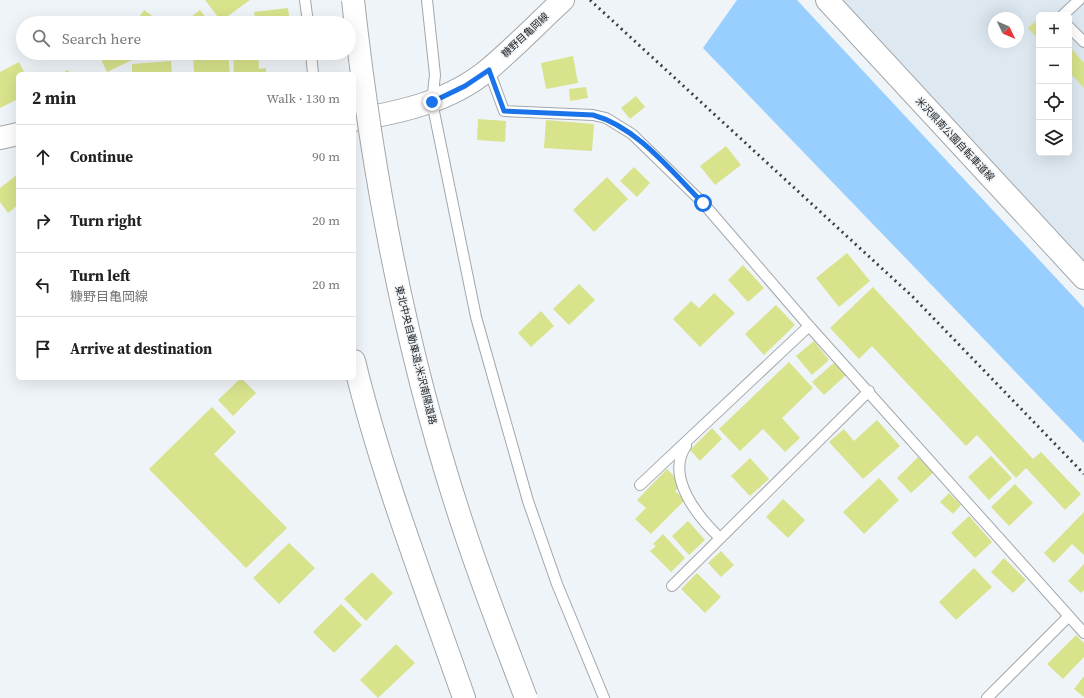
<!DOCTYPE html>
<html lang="en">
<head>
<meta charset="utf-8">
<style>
	:root { --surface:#fff; --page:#f6f6f6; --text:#222; --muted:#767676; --line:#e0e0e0 }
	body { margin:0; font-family:"Source Serif 4","Noto Sans JP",serif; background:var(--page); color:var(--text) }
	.controls { position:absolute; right:12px; top:12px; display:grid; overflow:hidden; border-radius:6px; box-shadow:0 4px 16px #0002 }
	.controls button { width:36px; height:36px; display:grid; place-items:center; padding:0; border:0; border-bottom:1px solid var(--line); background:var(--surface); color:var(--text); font:20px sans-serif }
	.compass { position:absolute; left:988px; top:12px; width:36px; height:36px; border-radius:50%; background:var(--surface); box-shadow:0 4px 16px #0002; rotate:134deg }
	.stop { position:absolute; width:12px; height:12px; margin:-9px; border:3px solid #1a73e8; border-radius:50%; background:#fff }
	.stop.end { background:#1a73e8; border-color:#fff; box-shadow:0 1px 4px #0008 }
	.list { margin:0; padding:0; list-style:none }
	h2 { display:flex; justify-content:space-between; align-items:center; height:52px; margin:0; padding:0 16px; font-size:17px }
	h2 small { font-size:13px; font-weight:400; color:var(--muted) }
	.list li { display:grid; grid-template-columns:26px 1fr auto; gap:12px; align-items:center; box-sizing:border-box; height:64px; padding:0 16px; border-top:1px solid var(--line) }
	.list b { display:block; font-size:15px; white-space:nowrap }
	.list p { margin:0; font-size:13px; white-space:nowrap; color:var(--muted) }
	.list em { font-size:13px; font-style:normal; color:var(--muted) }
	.icon { flex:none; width:22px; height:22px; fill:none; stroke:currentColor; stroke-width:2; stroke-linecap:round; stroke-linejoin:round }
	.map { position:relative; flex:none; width:1084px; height:698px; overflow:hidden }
	.search { position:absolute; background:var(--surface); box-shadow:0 4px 16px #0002; left:16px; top:16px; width:340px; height:44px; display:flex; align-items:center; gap:10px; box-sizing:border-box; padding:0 14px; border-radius:22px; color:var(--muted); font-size:15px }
	.panel { position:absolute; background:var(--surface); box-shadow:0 4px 16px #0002; left:16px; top:72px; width:340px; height:308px; border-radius:6px }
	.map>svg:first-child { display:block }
	.built { fill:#dde8f1; fill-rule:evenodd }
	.green { fill:#98cffe }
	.building { fill:#d8e38c }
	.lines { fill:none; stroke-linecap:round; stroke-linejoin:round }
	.service-casing { stroke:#a3a7ab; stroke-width:12 }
	.tertiary-casing { stroke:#a3a7ab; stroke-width:24 }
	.secondary-casing { stroke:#a3a7ab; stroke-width:24 }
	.service { stroke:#fff; stroke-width:10 }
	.tertiary { stroke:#fff; stroke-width:22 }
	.secondary { stroke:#fff; stroke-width:22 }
	.rail { stroke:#3d4042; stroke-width:3; stroke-dasharray:2 4; stroke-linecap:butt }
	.motorway-bridge-casing { stroke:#a3a7ab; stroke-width:24; stroke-linecap:butt }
	.motorway-bridge { stroke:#fff; stroke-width:22 }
	.route { stroke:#1a73e8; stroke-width:5 }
	.labels { text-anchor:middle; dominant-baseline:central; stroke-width:3; stroke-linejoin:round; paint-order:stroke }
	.street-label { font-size:10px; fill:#202224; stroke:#eff4f8 }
</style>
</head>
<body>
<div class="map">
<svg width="1084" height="698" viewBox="0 0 1084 698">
	<rect width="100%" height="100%" fill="#eff4f8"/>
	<path class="built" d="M827 0H1084V278ZM1039 15H1069V153H1039ZM994 18H1018V42H994Z"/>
	<path class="green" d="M737 0H797L1084 308V443L703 48Z"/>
	<g class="building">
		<path d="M205 0H250L221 21Z"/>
		<path d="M288 8 290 23H256L254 12Z"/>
		<path d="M144 10 162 23H135Z"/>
		<path d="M200 10 210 23H183Z"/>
		<path d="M1039 18V40L1028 28Z"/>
		<path d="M1069 46 1084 63V88L1069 72Z"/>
		<path d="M98 53H128L132 60 107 72Z"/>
		<path d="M228 53 230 74 194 72 193 56Z"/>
		<path d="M233 53H258L259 69 266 68V74H234Z"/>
		<path d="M274 53H293L294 57 274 59Z"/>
		<path d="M573 56 578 83 546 89 541 63Z"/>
		<path d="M171 61 172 74H132V64Z"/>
		<path d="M19 62 25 74H18V99L0 108V72Z"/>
		<path d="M68 70 70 74H60Z"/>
		<path d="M586 87 588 98 570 101 569 89Z"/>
		<path d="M636 96 645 107 630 119 621 108Z"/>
		<path d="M478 119 506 121 505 142 477 140Z"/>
		<path d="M546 120 594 124 592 151 544 148Z"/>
		<path d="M726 146 741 165 715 185 700 166Z"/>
		<path d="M634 167 650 183 637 197 620 181Z"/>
		<path d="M18 174V205L8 213 0 202V188Z"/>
		<path d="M607 177 628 199 594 232 573 210Z"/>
		<path d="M847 253 870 281 839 307 816 278Z"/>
		<path d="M743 265 764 288 748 302 728 280Z"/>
		<path d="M579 284 595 300 569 325 553 309Z"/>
		<path d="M873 287 1033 459 1041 452 1081 494 1065 510 1026 468 1016 478 977 435 966 446 872 346 859 359 830 328Z"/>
		<path d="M714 293 735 313 700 347 673 319 691 301 699 308Z"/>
		<path d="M776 305 795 325 764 355 745 334Z"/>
		<path d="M541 311 554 326 531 347 518 333Z"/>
		<path d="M814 341 829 360 812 375 796 356Z"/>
		<path d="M789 362 813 388 782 418 800 438 785 452 763 429 740 451 719 429Z"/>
		<path d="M835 362 846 375 824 395 812 382Z"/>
		<path d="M241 378 256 393 233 416 218 400Z"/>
		<path d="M212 407 236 432 214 454 287 528 246 568 149 469Z"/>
		<path d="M877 420 900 446 863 479 829 442 844 429 854 441Z"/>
		<path d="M712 428 722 439 700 461 690 450Z"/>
		<path d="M991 456 1012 478 989 500 968 477Z"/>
		<path d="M918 457 933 473 911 493 897 478Z"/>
		<path d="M750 458 769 479 750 496 731 476Z"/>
		<path d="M667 469 682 484 675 491 685 500 651 534 635 519 646 508 637 500Z"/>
		<path d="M879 478 899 500 864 534 843 512Z"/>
		<path d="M1015 484 1033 503 1009 526 991 507Z"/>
		<path d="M949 493 961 505 953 514 940 502Z"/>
		<path d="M783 499 805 520 788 538 766 517Z"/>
		<path d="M1084 512V555L1072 544 1054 563 1044 553Z"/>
		<path d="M969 516 992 542 975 558 951 533Z"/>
		<path d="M688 521 705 540 689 555 672 536Z"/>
		<path d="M663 534 685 558 671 572 650 551 656 546 653 544Z"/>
		<path d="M289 543 315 568 279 604 253 578Z"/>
		<path d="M721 551 734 565 721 577 708 563Z"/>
		<path d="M1004 558 1026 580 1013 593 991 572Z"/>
		<path d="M1084 564V590L1081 593 1068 581Z"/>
		<path d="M974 568 992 587 956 620 939 602Z"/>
		<path d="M372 572 393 593 366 621 344 599Z"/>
		<path d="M697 573 721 597 705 613 681 589Z"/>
		<path d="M341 604 362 625 334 653 313 632Z"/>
		<path d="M1076 635 1084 643V657L1063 679 1047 664Z"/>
		<path d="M396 644 415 663 378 698 360 680Z"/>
		<path d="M1084 676V697L1074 689Z"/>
	</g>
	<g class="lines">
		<g class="service-casing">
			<g id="service">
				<path d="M305 0 308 23"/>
				<path d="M427 0 435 75 432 102 476 317 528 501 557 584 604 698"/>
				<path d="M1063 15 1079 0"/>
				<path d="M1069 27 1084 42"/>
				<path d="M311 53 313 74"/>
				<path d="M489 70 504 111 593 115 606 118 632 134 703 203 809 326 1084 633"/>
				<path d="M686 446C665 477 698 517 720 538"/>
				<path d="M640 485 809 326"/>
				<path d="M672 586 869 391"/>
				<path d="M987 698 1068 617"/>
			</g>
		</g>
		<g class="tertiary-casing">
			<g id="tertiary">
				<path d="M827 0 1084 278"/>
				<path d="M354 361C382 476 425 586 464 698"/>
			</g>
		</g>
		<g class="secondary-casing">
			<g id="secondary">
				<path d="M354 120C402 112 451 101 489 69 515 47 538 23 563 0"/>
				<path d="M0 138 18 134"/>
			</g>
		</g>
		<use href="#service" class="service"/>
		<use href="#tertiary" class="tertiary"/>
		<use href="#secondary" class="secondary"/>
		<path class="rail" d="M590 0 913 297 1084 474"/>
		<g class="motorway-bridge-casing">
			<path id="motorway-bridge" d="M353 0C373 182 408 364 467 538 485 592 506 645 526 698"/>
		</g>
		<use href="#motorway-bridge" class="motorway-bridge"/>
	</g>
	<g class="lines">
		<path class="route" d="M432 102 465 86 489 70 504 111 593 115C637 127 671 171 703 203"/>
	</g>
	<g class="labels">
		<g class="street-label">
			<text transform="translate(525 35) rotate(-43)">糠野目亀岡線</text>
			<text transform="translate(955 139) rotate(47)">米沢県南公園自転車道線</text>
			<text transform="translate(416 355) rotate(76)">東北中央自動車道;米沢南陽道路</text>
		</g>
	</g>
</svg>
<div class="controls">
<button>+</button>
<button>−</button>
<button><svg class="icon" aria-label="locate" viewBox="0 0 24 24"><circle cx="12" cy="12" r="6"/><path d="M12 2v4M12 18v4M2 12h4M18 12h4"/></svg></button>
<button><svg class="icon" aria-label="layers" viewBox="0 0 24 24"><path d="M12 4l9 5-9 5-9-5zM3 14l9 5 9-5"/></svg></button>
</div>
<svg class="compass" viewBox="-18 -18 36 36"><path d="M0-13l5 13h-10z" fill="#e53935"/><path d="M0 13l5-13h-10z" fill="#767676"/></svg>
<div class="stop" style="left:703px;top:203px"></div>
<div class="stop end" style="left:432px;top:102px"></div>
<div class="search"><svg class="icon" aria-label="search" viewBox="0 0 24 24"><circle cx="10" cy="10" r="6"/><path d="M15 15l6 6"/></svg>Search here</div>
<section class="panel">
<h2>2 min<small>Walk · 130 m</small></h2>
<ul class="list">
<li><svg class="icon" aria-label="ahead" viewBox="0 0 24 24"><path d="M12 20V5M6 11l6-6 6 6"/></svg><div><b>Continue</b></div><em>90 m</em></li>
<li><svg class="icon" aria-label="right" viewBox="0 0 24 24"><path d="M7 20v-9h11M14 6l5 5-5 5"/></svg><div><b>Turn right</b></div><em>20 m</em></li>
<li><svg class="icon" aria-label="left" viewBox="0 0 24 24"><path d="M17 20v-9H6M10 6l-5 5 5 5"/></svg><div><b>Turn left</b><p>糠野目亀岡線</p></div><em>20 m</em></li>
<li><svg class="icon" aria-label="arrive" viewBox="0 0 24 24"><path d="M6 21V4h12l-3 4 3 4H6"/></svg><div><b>Arrive at destination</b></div></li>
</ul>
</section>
</div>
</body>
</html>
